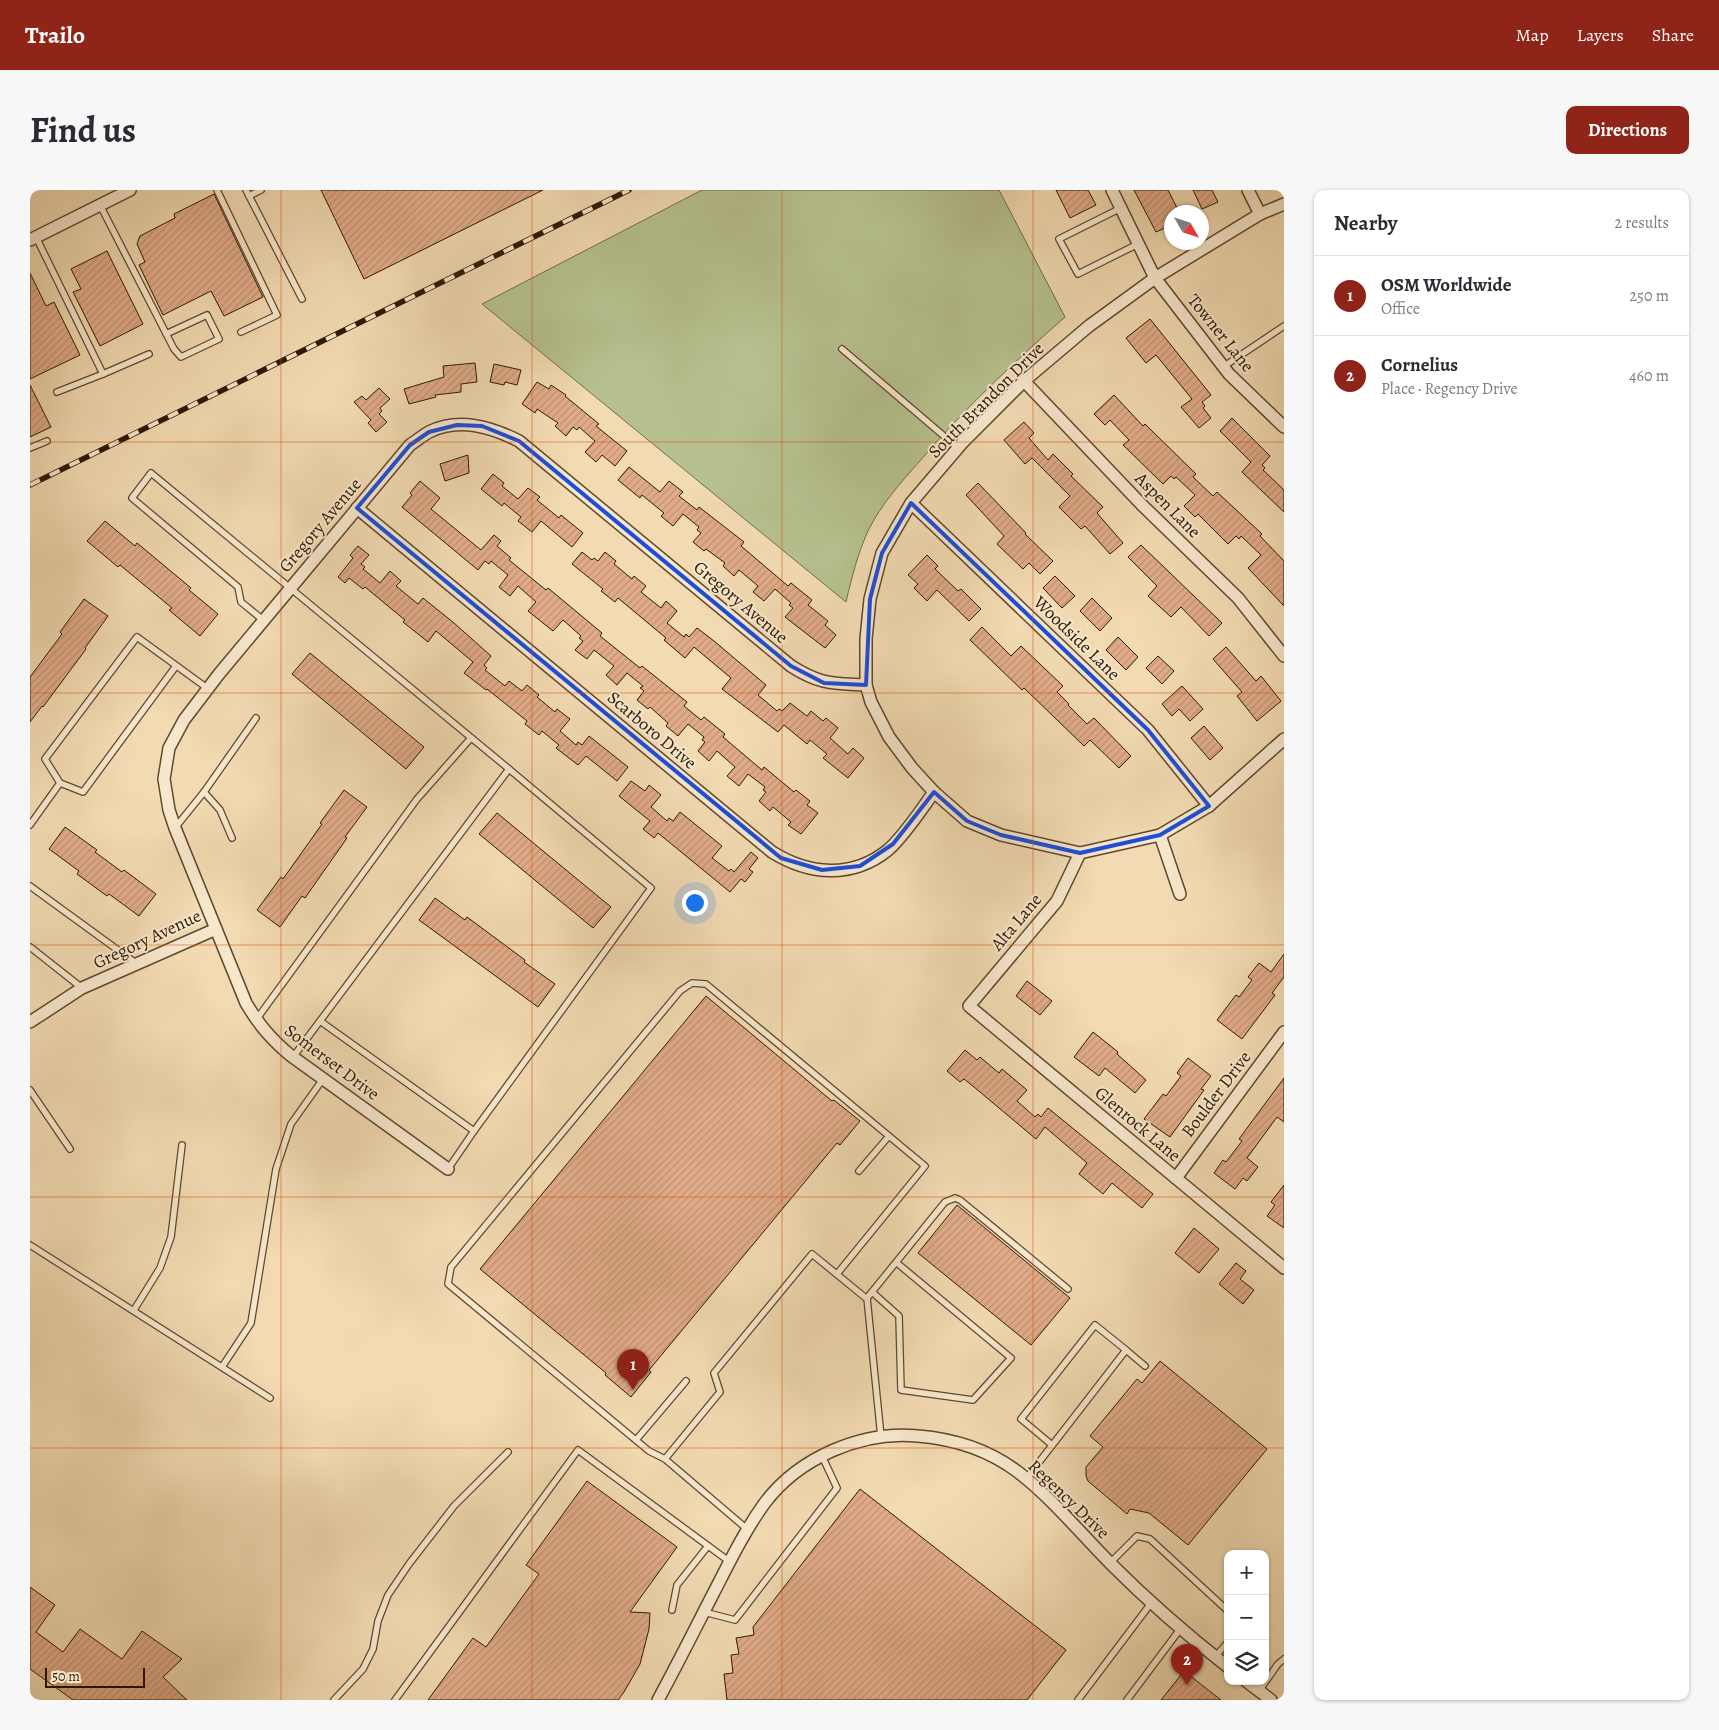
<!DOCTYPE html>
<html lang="en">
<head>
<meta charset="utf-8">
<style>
	:root { --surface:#fff; --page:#f7f7f7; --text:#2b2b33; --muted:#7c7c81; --line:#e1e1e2; --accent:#8f2418 }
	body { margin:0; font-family:Alegreya,serif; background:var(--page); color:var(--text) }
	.controls { position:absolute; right:15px; bottom:15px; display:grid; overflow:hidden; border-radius:10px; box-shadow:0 1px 4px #0004 }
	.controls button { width:45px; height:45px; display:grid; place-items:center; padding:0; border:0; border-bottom:1px solid var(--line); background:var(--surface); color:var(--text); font:25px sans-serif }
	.compass { position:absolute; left:1134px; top:15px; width:45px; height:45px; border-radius:50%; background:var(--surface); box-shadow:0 1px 4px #0004; rotate:129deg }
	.scale { position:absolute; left:15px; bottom:12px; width:100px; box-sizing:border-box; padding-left:5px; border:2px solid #2c1900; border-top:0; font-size:14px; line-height:18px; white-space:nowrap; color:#2c1900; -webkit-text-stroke:4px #f7e7cd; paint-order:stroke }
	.you { position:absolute; left:664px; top:712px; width:18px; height:18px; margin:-12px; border:4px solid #fff; border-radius:50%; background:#1a73e8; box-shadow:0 0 0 8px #1a73e833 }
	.badge { display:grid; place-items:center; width:32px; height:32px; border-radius:50%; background:var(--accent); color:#fff; font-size:16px; font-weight:700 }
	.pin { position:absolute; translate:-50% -41px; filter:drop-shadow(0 1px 2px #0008) }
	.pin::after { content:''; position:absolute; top:26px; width:18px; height:15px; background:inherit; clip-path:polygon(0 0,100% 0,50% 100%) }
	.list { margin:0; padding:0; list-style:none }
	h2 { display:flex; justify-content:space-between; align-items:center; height:65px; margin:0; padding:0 20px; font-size:21px }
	h2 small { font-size:16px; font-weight:400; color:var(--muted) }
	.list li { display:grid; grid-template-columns:32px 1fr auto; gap:15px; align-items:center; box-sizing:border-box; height:80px; padding:0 20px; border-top:1px solid var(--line) }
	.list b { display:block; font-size:19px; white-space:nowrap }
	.list p { margin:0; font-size:16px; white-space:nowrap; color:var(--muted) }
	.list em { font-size:16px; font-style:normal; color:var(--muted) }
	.icon { flex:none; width:28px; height:28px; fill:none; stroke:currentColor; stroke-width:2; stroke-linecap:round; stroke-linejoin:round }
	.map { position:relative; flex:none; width:1254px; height:1510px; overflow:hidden; border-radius:10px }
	header { display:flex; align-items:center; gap:30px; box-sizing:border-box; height:70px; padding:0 25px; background:var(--accent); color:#fff }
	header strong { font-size:24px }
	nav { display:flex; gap:28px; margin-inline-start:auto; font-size:18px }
	.intro { display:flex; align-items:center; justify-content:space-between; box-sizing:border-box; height:120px; padding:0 30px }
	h1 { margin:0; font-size:35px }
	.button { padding:12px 22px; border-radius:10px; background:var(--accent); color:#fff; font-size:18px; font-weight:700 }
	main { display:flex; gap:30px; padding:0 30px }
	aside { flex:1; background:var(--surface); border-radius:10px; box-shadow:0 1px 4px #0004 }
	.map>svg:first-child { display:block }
	.park { fill:#b6c18f; stroke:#716d48 }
	.building { fill:url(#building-hatch); stroke:#2c1900 }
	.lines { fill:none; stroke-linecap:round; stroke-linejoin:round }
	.service-casing { stroke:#5e492c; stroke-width:8 }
	.minor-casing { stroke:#5e492c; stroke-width:14 }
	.service { stroke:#f7e7cd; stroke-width:5.5 }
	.minor { stroke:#f7e7cd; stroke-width:11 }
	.rail-casing { stroke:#2c1900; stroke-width:5.5 }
	.rail { stroke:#f7e7cd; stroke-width:4; stroke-dasharray:11; stroke-linecap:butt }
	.marked { fill:none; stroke:#1d4ed8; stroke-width:4; stroke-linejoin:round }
	.grid { fill:none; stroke:#d5530b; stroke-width:1; stroke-opacity:0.55 }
	.labels { text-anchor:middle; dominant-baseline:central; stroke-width:4; stroke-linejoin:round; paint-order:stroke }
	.street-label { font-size:18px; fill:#2c1900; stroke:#f7e7cd }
</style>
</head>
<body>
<header>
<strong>Trailo</strong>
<nav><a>Map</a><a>Layers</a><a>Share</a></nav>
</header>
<div class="intro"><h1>Find us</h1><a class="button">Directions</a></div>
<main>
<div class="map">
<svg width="1254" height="1510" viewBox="0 0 1254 1510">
	<defs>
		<pattern id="building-hatch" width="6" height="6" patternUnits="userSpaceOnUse" patternTransform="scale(1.25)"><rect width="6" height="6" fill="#e1ab89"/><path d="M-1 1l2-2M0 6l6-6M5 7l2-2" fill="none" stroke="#c19374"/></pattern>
	</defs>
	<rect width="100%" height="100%" fill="#f2dab2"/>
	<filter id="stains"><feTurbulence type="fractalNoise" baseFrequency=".004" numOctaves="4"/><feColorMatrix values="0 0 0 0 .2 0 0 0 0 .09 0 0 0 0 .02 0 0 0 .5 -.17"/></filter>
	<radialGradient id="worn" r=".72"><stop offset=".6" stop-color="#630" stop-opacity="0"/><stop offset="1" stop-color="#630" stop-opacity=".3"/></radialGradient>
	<path class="park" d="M672 0H969L1035 127C983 173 934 219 889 272 871 292 851 315 839 339 828 362 822 387 816 412L452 114Z"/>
	<g class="building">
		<path d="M291 0H513L334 89Z"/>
		<path d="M1026 0H1058L1066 15 1040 28Z"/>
		<path d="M1104 0H1138L1149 22H1142V35L1126 42Z"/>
		<path d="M1163 0H1182L1188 12 1172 19Z"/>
		<path d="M184 4 233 107 194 126 181 101 133 125 109 75 115 72 107 54 110 46 145 28 144 24Z"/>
		<path d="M77 61 113 134 70 156 43 102 51 99 41 79Z"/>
		<path d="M0 83 16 116 24 112 50 165 0 189Z"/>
		<path d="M1120 129 1181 205 1172 212 1175 216 1173 218 1181 228 1169 238 1151 217 1162 209 1126 165 1116 173 1096 148Z"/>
		<path d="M445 173 447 192 431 194V202L405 205 406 207 379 214 374 199 414 187 413 176Z"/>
		<path d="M464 174 491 180 487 195 475 192 474 195 460 192Z"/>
		<path d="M507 192 519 199 521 195 536 205 535 206 569 234 566 236 597 261 585 276 572 265 566 272 555 262 565 251 549 237 547 240 543 237 536 246 525 236 528 233 507 219 505 223 492 214Z"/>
		<path d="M0 195 21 237 0 247Z"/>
		<path d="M349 198 360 209 350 218 352 221 349 224 357 232 346 242 338 233 341 230 324 212 332 206 336 210Z"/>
		<path d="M1084 205 1113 236 1115 234 1166 284 1163 287 1183 306 1187 302 1232 344 1230 346 1254 371V416L1218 378 1231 365 1211 346 1209 349 1206 346 1198 354 1168 324 1165 327 1154 316 1165 305 1146 287 1144 289 1141 286 1133 294 1093 255 1099 250 1080 230 1075 235 1064 224Z"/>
		<path d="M1202 228 1240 266 1232 275 1235 278 1233 280 1254 300V322L1212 282 1221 272 1190 241Z"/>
		<path d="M994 232 1004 243 999 248 1018 270 1023 264 1043 284 1041 286 1073 317 1067 323 1093 353 1080 364 1055 336 1051 339 1029 317 1040 306 1002 268 995 274 974 250Z"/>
		<path d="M438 265 439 283 415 291 410 274Z"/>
		<path d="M599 277 630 302 639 291 653 302 649 306 667 320 669 317 714 352 711 356 758 396 761 393 782 410 778 415 798 431 795 435 806 445 795 458 755 427 763 418 759 415 761 413 745 399 734 411 723 402 728 396 709 380 704 386 693 376 695 373 676 359 674 361 663 352 671 343 667 340 669 337 653 324 643 336 631 326 634 323 612 305 610 308 588 290Z"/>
		<path d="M463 284 474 293 472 296 488 309 498 298 510 307 507 310 529 328 531 325 553 343 542 357 511 331 502 342 488 331 491 327 474 313 472 316 451 299Z"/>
		<path d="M390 291 410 308 401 319 451 360 464 345 471 351 467 356 481 368 479 370 516 400 518 398 572 443 570 446 610 478 612 476 657 512 654 516 671 530 674 527 695 544 693 547 732 580 734 577 764 602 766 600 780 611 777 615 788 623 771 644 758 635 761 632 743 617 740 621 729 611 736 602 733 600 735 597 718 584 709 596 697 586 705 577 687 561 679 571 668 561 675 552 672 550 674 547 658 534 648 546 636 536 638 533 620 517 618 519 607 510 614 501 610 498 613 496 597 483 587 495 576 485 584 476 564 460 557 469 545 460 553 451 549 448 551 446 533 430 523 441 498 421 506 412 488 396 480 406 469 397 478 385 461 371 459 374 455 371 448 380 372 317 382 305 380 303Z"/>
		<path d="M948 293 996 343 995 344 1023 371 1010 384 999 373 993 379 967 354 974 346 936 305Z"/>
		<path d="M75 331 105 356 107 353 161 398 159 400 188 424 170 446 139 420 142 418 90 375 88 377 57 351Z"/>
		<path d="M1111 355 1192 433 1179 446 1151 417 1141 427 1118 406 1127 396 1098 367Z"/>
		<path d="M328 356 339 365 331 374 335 377 333 379 350 393 360 381 371 391 366 396 388 414 393 408 424 433 461 466 454 475 457 478 455 480 475 496 479 491 492 501 497 495 509 505 507 507 525 522 527 519 540 529 530 541 546 555 548 552 552 555 559 546 598 577 587 591 556 566 548 575 526 558 529 555 512 541 509 545 495 534 497 531 457 499 456 500 434 483 443 472 406 441 398 452 373 432 375 430 335 397 333 399 319 388 315 393 308 387 323 368 320 365Z"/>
		<path d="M552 362 562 370 564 368 568 371 575 362 586 371 584 374 602 389 604 386 616 396 611 402 631 418 636 411 647 421 637 433 654 447 656 444 659 447 667 438 684 451 736 495 728 505 747 521 749 519 752 521 760 513 777 526 781 521 793 531 796 528 808 538 800 548 818 564 823 558 834 568 818 588 793 568 797 564 780 550 777 554 754 535 748 542 692 499 701 488 664 457 655 468 634 450 636 448 588 408 585 412 571 401 573 399 542 374Z"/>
		<path d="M897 365 908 376 905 379 928 401 931 399 951 419 939 431 907 400 897 411 884 398 888 394 878 385Z"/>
		<path d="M1025 386 1045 406 1032 418 1013 398Z"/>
		<path d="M1062 408 1082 428 1070 441 1050 421Z"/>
		<path d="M54 409 78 426 55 458 56 459 13 517 12 516 0 532V487L32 444 30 442Z"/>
		<path d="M952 437 981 466 991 456 1033 496 1027 502 1039 514 1038 515 1057 534 1064 528 1101 566 1089 578 1060 550 1054 556 994 498 992 500 940 450Z"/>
		<path d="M1088 447 1108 467 1096 480 1076 460Z"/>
		<path d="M1196 457 1226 491 1231 486 1251 511 1227 531 1207 506 1212 502 1183 469Z"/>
		<path d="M280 463 394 557 376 579 262 484Z"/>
		<path d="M1128 466 1144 481 1132 494 1116 478Z"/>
		<path d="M1152 496 1173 519 1160 531 1149 519 1142 526 1132 514Z"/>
		<path d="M1174 536 1193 558 1180 570 1161 548Z"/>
		<path d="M601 591 615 601 619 595 631 605 621 617 637 631 639 628 643 631 650 622 692 656 682 668 699 681 701 679 704 682 721 662 728 668 719 679 723 682 715 692 711 689 700 702 628 643 624 648 613 639 620 631 589 606Z"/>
		<path d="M314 600 337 617 315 647 317 648 275 708 272 706 250 737 227 720 251 687 253 689 292 634 290 633Z"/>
		<path d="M467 623 581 717 563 738 449 644Z"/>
		<path d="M35 637 67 660 65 662 92 682 94 680 126 704 109 726 79 704 77 706 47 684 49 681 19 659Z"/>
		<path d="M405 708 435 730 437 727 495 770 494 772 525 794 508 817 389 730Z"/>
		<path d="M1254 764V787L1242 803 1245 805 1212 849 1187 830 1206 805 1209 807 1222 790 1218 787 1229 773 1241 782Z"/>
		<path d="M997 791 1022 811 1010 825 986 806Z"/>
		<path d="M676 806 802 911 804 910 830 931 810 955 807 953 619 1180 621 1182 601 1207 575 1185 576 1183 450 1079Z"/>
		<path d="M1063 842 1088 862 1087 864 1116 890 1105 903 1075 878 1069 886 1044 867Z"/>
		<path d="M935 860 947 870 950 867 969 883 972 879 997 900 987 911 1005 927 1008 924 1011 927 1018 918 1123 1004 1112 1018 1082 993 1073 1004 1049 984 1057 973 1015 937 1006 949 944 897 934 889 930 892 917 881Z"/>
		<path d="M1158 868 1181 886 1171 899 1174 900 1140 947 1114 929 1133 904 1136 906 1151 886 1147 883Z"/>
		<path d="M1254 888V932L1247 927 1217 968 1228 977 1217 991 1213 988 1205 999 1184 983 1193 970 1196 972 1212 951 1209 949Z"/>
		<path d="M1254 995V1038L1237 1026 1245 1015 1241 1012Z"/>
		<path d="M927 1015 1040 1108 1001 1155 888 1063Z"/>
		<path d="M1164 1038 1189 1059 1169 1083 1145 1063Z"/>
		<path d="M1206 1073 1216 1081 1210 1089 1224 1100 1213 1114 1189 1094Z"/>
		<path d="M1130 1171 1237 1259 1158 1355 1119 1323 1100 1319 1097 1324 1058 1291 1056 1286V1277L1073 1257 1060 1246 1107 1189 1112 1193Z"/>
		<path d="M557 1291 647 1357 600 1422 620 1423 619 1439 610 1474 594 1502 588 1510H398L443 1448 456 1457 509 1384 496 1375Z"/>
		<path d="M830 1299 1036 1460 997 1510H697L694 1484 703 1483 701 1465 709 1464 706 1448 724 1445 723 1437Z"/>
		<path d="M0 1397 25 1415 6 1442 17 1450 33 1462 50 1439 92 1469 112 1441 152 1469 133 1487 157 1510H43L0 1479Z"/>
		<path d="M1154 1481 1191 1510H1131Z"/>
	</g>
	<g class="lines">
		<g class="service-casing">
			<g id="service">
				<path d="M187 0 247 125 211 142"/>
				<path d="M216 0 272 109"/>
				<path d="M219 6 231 0"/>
				<path d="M70 15 144 159 151 167 189 149 177 125 136 144"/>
				<path d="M1091 18 1029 49 1048 84 1108 54"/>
				<path d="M6 47 73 184 119 164"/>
				<path d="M812 159 928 258"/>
				<path d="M1193 177 1254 136"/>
				<path d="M27 202 73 184"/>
				<path d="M0 258 17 251"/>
				<path d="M233 430 211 412 208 397 102 308 121 283 479 579 621 698 444 941 418 979"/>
				<path d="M30 593 53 602 146 476"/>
				<path d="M174 602 190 620 202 648"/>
				<path d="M0 635 30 593 15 569 107 447 177 498"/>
				<path d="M145 638 174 602 226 528"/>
				<path d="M0 696 107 774"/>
				<path d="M0 757 52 798"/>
				<path d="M226 830 387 609 441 548"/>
				<path d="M290 831 444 941"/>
				<path d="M263 867 479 579"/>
				<path d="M0 900 40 959"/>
				<path d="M829 981 859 946"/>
				<path d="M0 1055 240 1208"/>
				<path d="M842 1102 869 1126 871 1200 943 1210 981 1168 867 1073"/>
				<path d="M104 1120 130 1078 141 1047 152 955"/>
				<path d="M192 1177 221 1133 246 979 261 934 293 889"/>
				<path d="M851 1247 837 1108 915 1012 925 1008 930 1010 1038 1099"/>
				<path d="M606 1250 656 1191"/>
				<path d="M1022 1255 991 1229 1065 1135 1096 1160"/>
				<path d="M635 1269 619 1261 418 1094 421 1077 650 801 662 793 676 794 895 976 807 1084"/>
				<path d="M996 1289 1096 1160 1115 1176"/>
				<path d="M717 1339 635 1269 690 1202 684 1183 782 1064 837 1109"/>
				<path d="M1080 1373 1107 1346 1120 1349 1198 1421"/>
				<path d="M642 1420 647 1395 678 1356"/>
				<path d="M674 1422 705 1430 807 1298 792 1266"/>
				<path d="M1185 1467 1198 1452"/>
				<path d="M1229 1501 1248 1474 1254 1469"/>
				<path d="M304 1510 333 1479 343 1459 348 1431 358 1405 379 1374 424 1316 478 1262"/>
				<path d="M365 1510 548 1260 700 1372"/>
				<path d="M1048 1510 1122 1412"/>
				<path d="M1097 1510 1151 1438"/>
			</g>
		</g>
		<g class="minor-casing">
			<g id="minor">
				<path d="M1082 0 1125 88 1199 184 1254 237"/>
				<path d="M1218 0 1230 24"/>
				<path d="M1254 14 1230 24 1125 88 1059 136 994 191 933 252 881 313 852 363 840 409 836 449V495L841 512 859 547 882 578 904 602 937 631 971 645 1050 663 1130 645 1179 616 1254 549"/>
				<path d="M0 50 100 0"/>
				<path d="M994 191 1112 315 1208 408 1254 466"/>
				<path d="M881 313 1118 540 1179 616"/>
				<path d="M327 318 742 662C779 685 822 689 858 660 874 646 891 620 904 602"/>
				<path d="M1130 645 1150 704"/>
				<path d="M1050 663 1027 711 939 816 1254 1078"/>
				<path d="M0 832 52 798 186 739"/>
				<path d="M418 979 260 865C241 849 229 835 216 813L145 638 139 620 134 589 139 558 154 530 189 484 380 255C386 251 392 246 399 242 429 227 461 237 489 251L761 476C791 495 802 493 836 495"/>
				<path d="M1146 988 1254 842"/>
				<path d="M1216 1491 1241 1510"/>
				<path d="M628 1510C647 1475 665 1439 683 1404 699 1373 714 1342 734 1314 768 1268 832 1240 888 1246 924 1249 959 1260 988 1282 1022 1308 1051 1344 1081 1374 1118 1411 1157 1445 1198 1477"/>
			</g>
		</g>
		<use href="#service" class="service"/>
		<use href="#minor" class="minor"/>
		<g class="rail-casing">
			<path id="rail" d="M0 295 599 0"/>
		</g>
		<use href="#rail" class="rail"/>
	</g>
	<path class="marked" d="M427 235 452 236 489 251 761 476 794 493 836 495 840 409 852 363 881 313 1118 540 1179 616 1130 645 1050 663 971 645 937 631 904 602 863 654 830 676 792 680 751 668 327 318 380 255 399 242Z"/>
	<path class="grid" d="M251 0V1510M502 0V1510M752 0V1510M1003 0V1510M0 252H1254M0 503H1254M0 755H1254M0 1007H1254M0 1258H1254"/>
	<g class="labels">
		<g class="street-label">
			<text transform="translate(1191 143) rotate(51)">Towner Lane</text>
			<text transform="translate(956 210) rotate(-45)">South Brandon Drive</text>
			<text transform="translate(1138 315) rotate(45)">Aspen Lane</text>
			<text transform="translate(290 335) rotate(-50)">Gregory Avenue</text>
			<text transform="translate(711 412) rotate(40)">Gregory Avenue</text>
			<text transform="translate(1047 448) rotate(44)">Woodside Lane</text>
			<text transform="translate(622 540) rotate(40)">Scarboro Drive</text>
			<text transform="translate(986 732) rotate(-50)">Alta Lane</text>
			<text transform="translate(117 749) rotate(-25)">Gregory Avenue</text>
			<text transform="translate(302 872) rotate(37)">Somerset Drive</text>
			<text transform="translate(1186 904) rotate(-53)">Boulder Drive</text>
			<text transform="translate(1108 934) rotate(40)">Glenrock Lane</text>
			<text transform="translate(1039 1309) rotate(44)">Regency Drive</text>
		</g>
	</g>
	<rect width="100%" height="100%" filter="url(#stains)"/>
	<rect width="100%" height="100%" fill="url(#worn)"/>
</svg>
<div class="controls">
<button>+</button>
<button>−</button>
<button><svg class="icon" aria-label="layers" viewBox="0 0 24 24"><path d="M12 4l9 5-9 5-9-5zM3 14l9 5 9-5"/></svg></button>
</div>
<svg class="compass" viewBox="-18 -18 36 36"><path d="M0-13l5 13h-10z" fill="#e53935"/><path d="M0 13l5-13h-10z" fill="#7c7c81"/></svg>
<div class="scale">50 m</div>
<div class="you"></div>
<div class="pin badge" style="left:603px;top:1200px">1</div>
<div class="pin badge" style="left:1157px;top:1495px">2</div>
</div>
<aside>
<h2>Nearby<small>2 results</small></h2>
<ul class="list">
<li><span class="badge">1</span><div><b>OSM Worldwide</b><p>Office</p></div><em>250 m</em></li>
<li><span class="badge">2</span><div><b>Cornelius</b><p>Place · Regency Drive</p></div><em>460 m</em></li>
</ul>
</aside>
</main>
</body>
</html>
